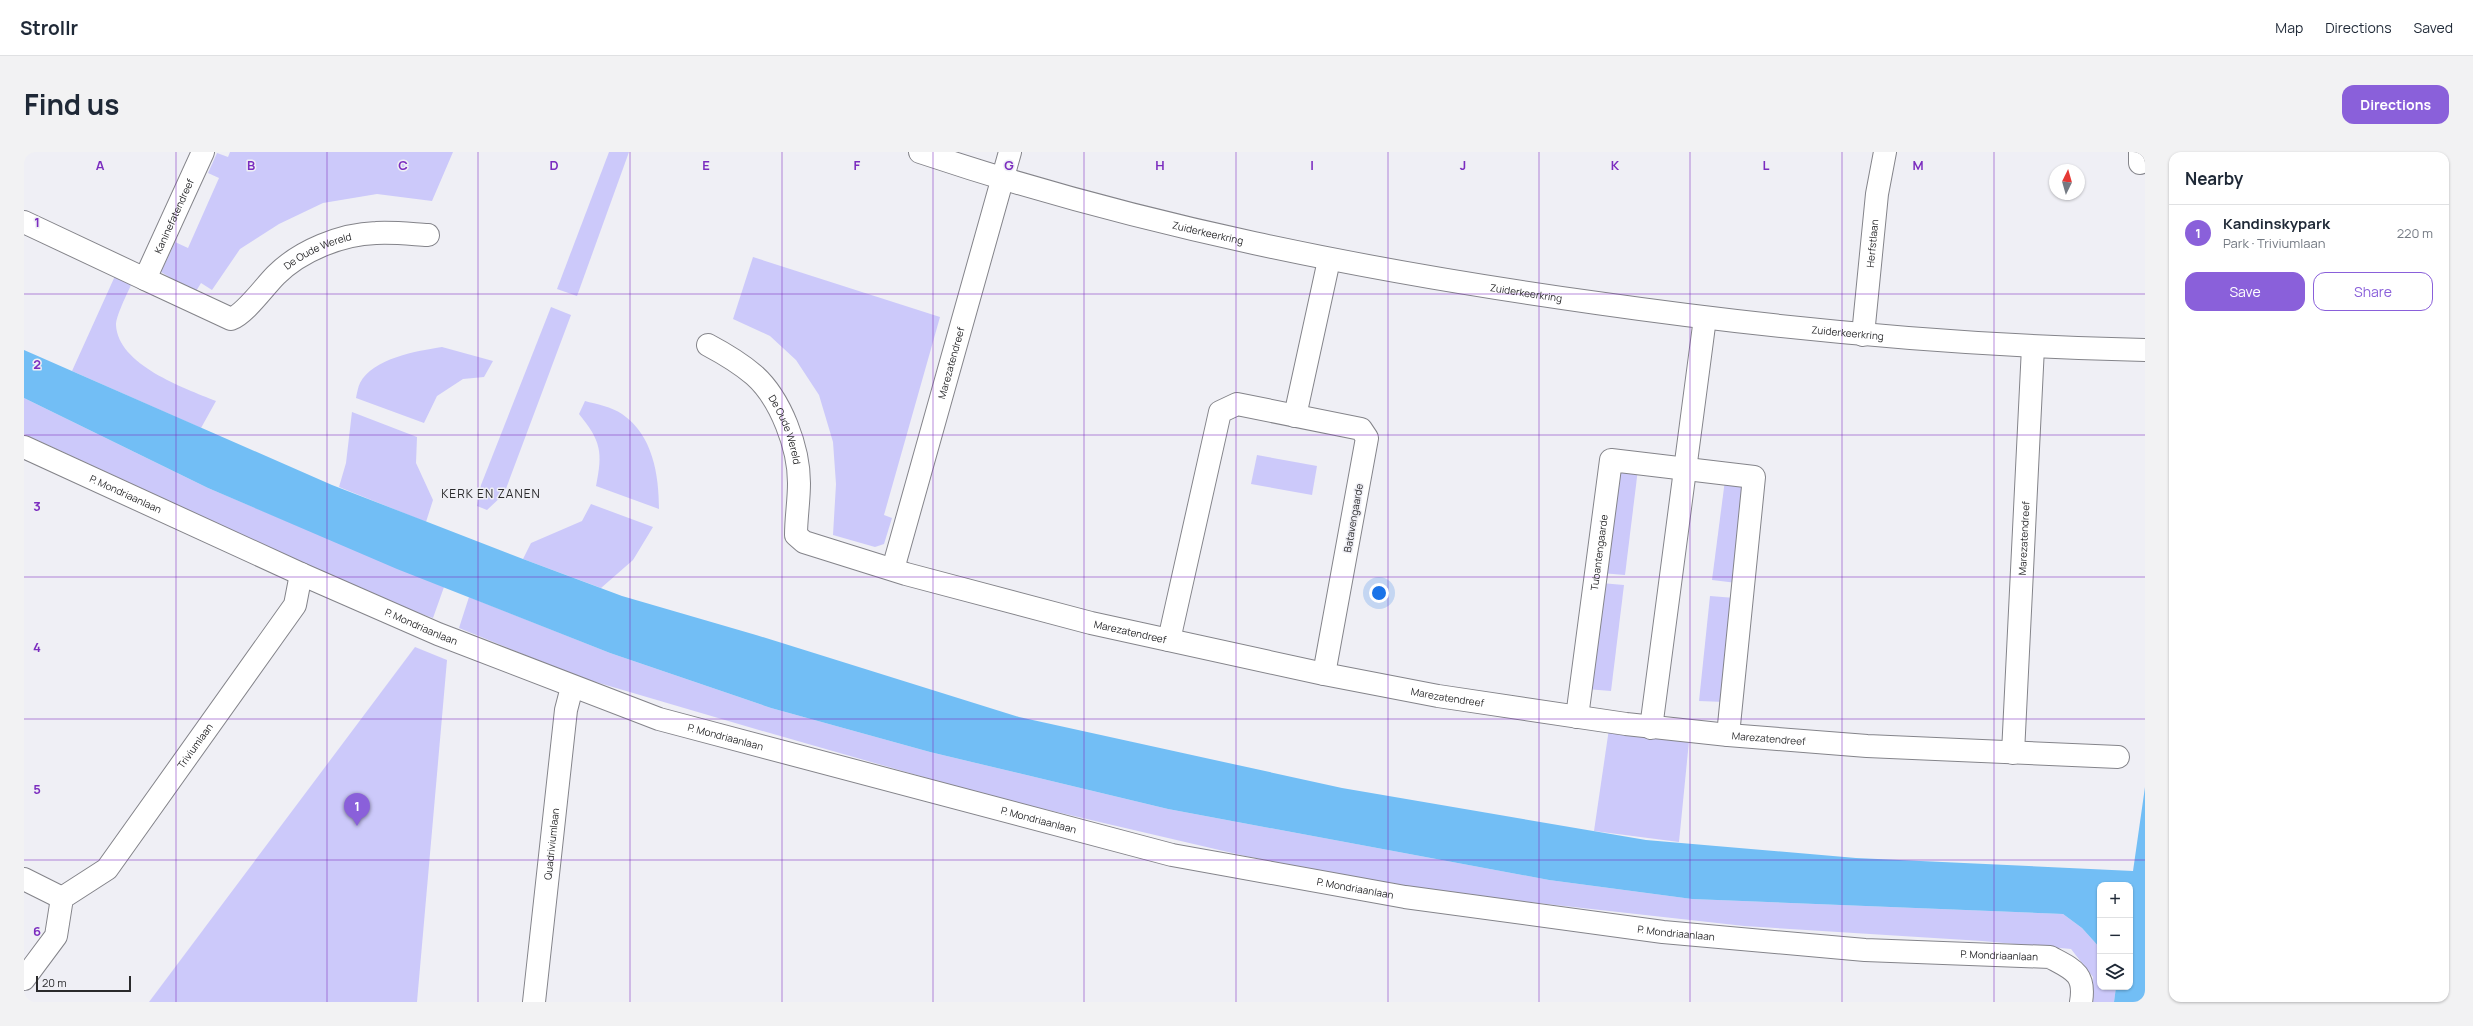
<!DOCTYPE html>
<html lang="en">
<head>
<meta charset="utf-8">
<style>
	:root { --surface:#fff; --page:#f2f2f3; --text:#1f2937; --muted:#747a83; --line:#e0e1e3; --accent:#8a60da }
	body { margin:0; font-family:Manrope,sans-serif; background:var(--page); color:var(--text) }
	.controls { position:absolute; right:12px; bottom:12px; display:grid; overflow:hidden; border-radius:8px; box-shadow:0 1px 3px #0004 }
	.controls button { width:36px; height:36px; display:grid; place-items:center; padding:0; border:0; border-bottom:1px solid var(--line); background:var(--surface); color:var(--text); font:20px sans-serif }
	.compass { position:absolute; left:2025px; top:12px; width:36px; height:36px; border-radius:50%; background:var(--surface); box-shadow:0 1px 3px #0004; rotate:5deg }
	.scale { position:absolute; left:12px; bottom:10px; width:95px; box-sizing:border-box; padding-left:4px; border:2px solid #2a2a2c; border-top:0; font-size:11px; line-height:14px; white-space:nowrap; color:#2a2a2c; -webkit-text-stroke:3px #efeff5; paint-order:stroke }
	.you { position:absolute; left:1355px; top:441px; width:14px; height:14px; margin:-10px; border:3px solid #fff; border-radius:50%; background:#1a73e8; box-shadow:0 0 0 6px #1a73e833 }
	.badge { display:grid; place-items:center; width:26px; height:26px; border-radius:50%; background:var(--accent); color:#fff; font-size:13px; font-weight:700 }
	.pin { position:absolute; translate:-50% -33px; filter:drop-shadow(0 1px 2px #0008) }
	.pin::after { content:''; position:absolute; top:21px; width:14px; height:12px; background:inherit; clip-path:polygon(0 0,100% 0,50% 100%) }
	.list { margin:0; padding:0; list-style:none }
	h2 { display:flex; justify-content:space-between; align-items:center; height:52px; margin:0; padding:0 16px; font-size:17px }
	h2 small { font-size:13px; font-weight:400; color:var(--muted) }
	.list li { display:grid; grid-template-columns:26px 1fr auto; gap:12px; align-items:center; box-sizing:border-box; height:56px; padding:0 16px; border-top:1px solid var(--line) }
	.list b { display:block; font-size:15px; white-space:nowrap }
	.list p { margin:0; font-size:13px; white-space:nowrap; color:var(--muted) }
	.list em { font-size:13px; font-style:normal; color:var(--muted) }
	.actions { display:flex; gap:8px; padding:12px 16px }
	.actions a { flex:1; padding:9px 0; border:1px solid var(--accent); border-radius:12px; text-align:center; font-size:14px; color:var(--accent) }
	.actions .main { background:var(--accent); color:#fff }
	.icon { flex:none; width:22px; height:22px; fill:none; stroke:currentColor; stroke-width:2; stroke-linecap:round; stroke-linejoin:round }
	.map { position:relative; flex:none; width:2121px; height:850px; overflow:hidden; border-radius:12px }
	header { display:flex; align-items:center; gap:24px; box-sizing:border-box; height:56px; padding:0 20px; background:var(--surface); border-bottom:1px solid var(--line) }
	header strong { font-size:19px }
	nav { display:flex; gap:22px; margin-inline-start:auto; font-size:14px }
	.intro { display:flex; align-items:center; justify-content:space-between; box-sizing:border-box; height:96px; padding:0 24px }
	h1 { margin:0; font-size:28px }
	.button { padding:10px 18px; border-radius:12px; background:var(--accent); color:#fff; font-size:14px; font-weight:700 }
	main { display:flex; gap:24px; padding:0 24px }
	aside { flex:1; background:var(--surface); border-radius:12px; box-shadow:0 1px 3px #0004 }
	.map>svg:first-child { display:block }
	.green { fill:#ccc9fa }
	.water { fill:#72bef5 }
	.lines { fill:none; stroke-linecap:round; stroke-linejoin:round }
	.street-casing { stroke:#84848a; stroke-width:24 }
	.street { stroke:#fff; stroke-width:22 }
	.grid { fill:none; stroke:#7b2cbf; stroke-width:1; stroke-opacity:0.55 }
	.labels { text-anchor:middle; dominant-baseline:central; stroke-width:3; stroke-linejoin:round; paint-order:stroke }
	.street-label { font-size:10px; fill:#2a2a2c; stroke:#efeff5 }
	.quarter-label { font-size:12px; letter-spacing:1px; fill:#2a2a2c; stroke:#efeff5 }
	.grid-label { font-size:13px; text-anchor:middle; font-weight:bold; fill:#7b2cbf; stroke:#efeff5; stroke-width:3; stroke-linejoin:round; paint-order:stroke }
</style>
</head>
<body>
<header>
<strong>Strollr</strong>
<nav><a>Map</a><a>Directions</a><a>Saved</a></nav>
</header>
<div class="intro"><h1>Find us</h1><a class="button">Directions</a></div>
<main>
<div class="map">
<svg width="2121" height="850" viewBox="0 0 2121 850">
	<rect width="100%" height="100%" fill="#efeff5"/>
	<g class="green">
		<path d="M206 0H429L408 49 353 42 299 51 255 72 216 97 188 138 177 131 171 141 137 120 151 90 164 96 195 26 184 21 193 1 204 5Z"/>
		<path d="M585 0H605L553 144 533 137Z"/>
		<path d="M729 105 916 165 860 363 868 366 860 392 851 395 809 383 812 332 809 290 795 243 772 208 746 184 709 167Z"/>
		<path d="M91 124 107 133C103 142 92 164 92 173 94 213 160 236 192 249L177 276 48 219Z"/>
		<path d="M527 155 547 163 480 342 463 358 453 354 457 333Z"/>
		<path d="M418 195 469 209 460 225 439 227 413 244 400 271 332 246C333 241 334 235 336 231 349 206 393 199 418 195Z"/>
		<path d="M0 246 184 336 420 435 409 466 366 451 0 282Z"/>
		<path d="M561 249C572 252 588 255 598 262 629 283 635 323 635 357L572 334C579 300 577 289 555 262Z"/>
		<path d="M328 260 393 285 392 311 409 348 402 370 315 335 322 311Z"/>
		<path d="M1233 303 1293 314 1288 343 1227 332Z"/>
		<path d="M1591 314 1614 317 1601 423 1577 421Z"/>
		<path d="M1701 328 1722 330 1713 431 1688 428Z"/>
		<path d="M567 352 629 375 609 408 577 436 499 407 507 391 558 369Z"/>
		<path d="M1577 431 1600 433 1587 539 1562 537Z"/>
		<path d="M1686 444 1711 446 1701 550 1675 549Z"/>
		<path d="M445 445 586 501 747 556 906 600 1144 657 1525 728 1668 747 2039 762 2058 776 2076 796V835H2092L2090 850H2067L2069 825 2047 797 1958 789 1720 774 1405 739 1221 704 973 646 735 578 558 526 435 476Z"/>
		<path d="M391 495 423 508 393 850H125Z"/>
		<path d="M1586 570 1666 579 1655 690 1570 679Z"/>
	</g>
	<path class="water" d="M0 198 308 333 499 407 598 444 732 483 995 565 1318 636 1622 688 1832 706 2109 719 2121 635V850H2090L2092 835H2106V733H2076V796L2058 776 2039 762 1668 747 1525 728 1144 657 906 600 747 556 586 501 373 417 184 336 0 246Z"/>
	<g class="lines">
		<g class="street-casing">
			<g id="street">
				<path id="s1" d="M896 0C1116 74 1343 119 1573 151 1755 177 1937 194 2121 198"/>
				<path d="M2116 0V11"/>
				<path id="s2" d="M0 70 121 127 179 0"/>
				<path id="s3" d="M121 127 207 167C221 162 240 135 252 123 276 99 317 82 352 81 369 80 387 82 404 83"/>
				<path id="s4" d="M1839 183 1853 42 1861 0"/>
				<path id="s5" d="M684 193C701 202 716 211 730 223 757 247 775 296 775 331 775 349 772 366 772 383L780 390 882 422 1067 471 1300 522 1414 544 1602 572 1704 583 1843 594 2094 605"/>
				<path d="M1271 264 1305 108"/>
				<path id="s6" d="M0 295 277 422 414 482 635 567 1148 703 1381 745 1639 780 1841 798 2026 805C2048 817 2062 821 2057 850"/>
				<path id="s7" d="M869 417 986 0"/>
				<path d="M1145 488 1196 260 1213 252 1337 277 1343 286 1300 522"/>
				<path id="s8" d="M1553 565 1587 308 1730 325 1704 583"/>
				<path d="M1627 576 1681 166"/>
				<path id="s9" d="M1989 601 2009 195"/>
				<path d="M0 727 38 746"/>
				<path id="s10" d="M0 827 32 784 38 746 83 717 271 453 277 422"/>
				<path id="s11" d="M510 850 542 558 548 535"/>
			</g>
		</g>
		<use href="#street" class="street"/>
	</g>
	<path class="grid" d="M152 0V850M303 0V850M454 0V850M606 0V850M758 0V850M909 0V850M1060 0V850M1212 0V850M1364 0V850M1515 0V850M1666 0V850M1818 0V850M1970 0V850M0 142H2121M0 283H2121M0 425H2121M0 567H2121M0 708H2121"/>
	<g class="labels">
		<g class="street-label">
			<text stroke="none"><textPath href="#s2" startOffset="203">Kaninefatendreef</textPath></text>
			<text stroke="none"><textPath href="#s1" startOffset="299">Zuiderkeerkring</textPath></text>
			<text stroke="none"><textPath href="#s4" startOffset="92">Herfstlaan</textPath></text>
			<text stroke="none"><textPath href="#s3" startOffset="207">De Oude Wereld</textPath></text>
			<text stroke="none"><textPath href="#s1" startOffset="623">Zuiderkeerkring</textPath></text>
			<text stroke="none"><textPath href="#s1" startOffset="947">Zuiderkeerkring</textPath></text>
			<text stroke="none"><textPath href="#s7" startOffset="214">Marezatendreef</textPath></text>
			<text stroke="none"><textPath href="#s5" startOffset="119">De Oude Wereld</textPath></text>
			<text stroke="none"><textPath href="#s6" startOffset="112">P. Mondriaanlaan</textPath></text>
			<text transform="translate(1329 366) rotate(-80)">Batavengaarde</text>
			<text stroke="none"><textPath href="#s9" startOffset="215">Marezatendreef</textPath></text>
			<text stroke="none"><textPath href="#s8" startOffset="166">Tubantengaarde</textPath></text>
			<text stroke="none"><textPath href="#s6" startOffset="436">P. Mondriaanlaan</textPath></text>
			<text stroke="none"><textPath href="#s5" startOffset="576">Marezatendreef</textPath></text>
			<text stroke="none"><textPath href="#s5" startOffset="900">Marezatendreef</textPath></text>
			<text stroke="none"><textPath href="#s6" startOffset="760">P. Mondriaanlaan</textPath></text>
			<text stroke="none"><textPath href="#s5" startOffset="1224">Marezatendreef</textPath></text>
			<text stroke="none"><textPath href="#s10" startOffset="297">Triviumlaan</textPath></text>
			<text stroke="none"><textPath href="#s6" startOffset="1084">P. Mondriaanlaan</textPath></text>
			<text stroke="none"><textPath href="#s11" startOffset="159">Quadriviumlaan</textPath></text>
			<text stroke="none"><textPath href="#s6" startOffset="1408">P. Mondriaanlaan</textPath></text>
			<text stroke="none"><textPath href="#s6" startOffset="1732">P. Mondriaanlaan</textPath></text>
			<text stroke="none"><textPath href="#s6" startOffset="2056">P. Mondriaanlaan</textPath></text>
		</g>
		<g class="quarter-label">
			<text x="467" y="341">KERK EN ZANEN</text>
		</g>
	</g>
	<g class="grid-label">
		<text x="76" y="18">A</text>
		<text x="227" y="18">B</text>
		<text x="379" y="18">C</text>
		<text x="530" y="18">D</text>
		<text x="682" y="18">E</text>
		<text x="833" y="18">F</text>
		<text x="985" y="18">G</text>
		<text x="1136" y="18">H</text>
		<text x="1288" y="18">I</text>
		<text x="1439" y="18">J</text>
		<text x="1591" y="18">K</text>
		<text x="1742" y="18">L</text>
		<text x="1894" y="18">M</text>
		<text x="13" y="75">1</text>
		<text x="13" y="217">2</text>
		<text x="13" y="359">3</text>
		<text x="13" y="500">4</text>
		<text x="13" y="642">5</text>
		<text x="13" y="784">6</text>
	</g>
</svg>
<div class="controls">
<button>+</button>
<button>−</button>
<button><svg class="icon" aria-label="layers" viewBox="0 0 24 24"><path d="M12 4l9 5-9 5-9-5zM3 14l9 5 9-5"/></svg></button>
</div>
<svg class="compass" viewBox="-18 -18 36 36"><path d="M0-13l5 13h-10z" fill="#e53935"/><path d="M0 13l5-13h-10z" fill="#747a83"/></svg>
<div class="scale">20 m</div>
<div class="you"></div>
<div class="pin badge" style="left:333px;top:674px">1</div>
</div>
<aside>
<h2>Nearby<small></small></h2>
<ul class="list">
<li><span class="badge">1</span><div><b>Kandinskypark</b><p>Park · Triviumlaan</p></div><em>220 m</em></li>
</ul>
<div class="actions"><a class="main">Save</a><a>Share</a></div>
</aside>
</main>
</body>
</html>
